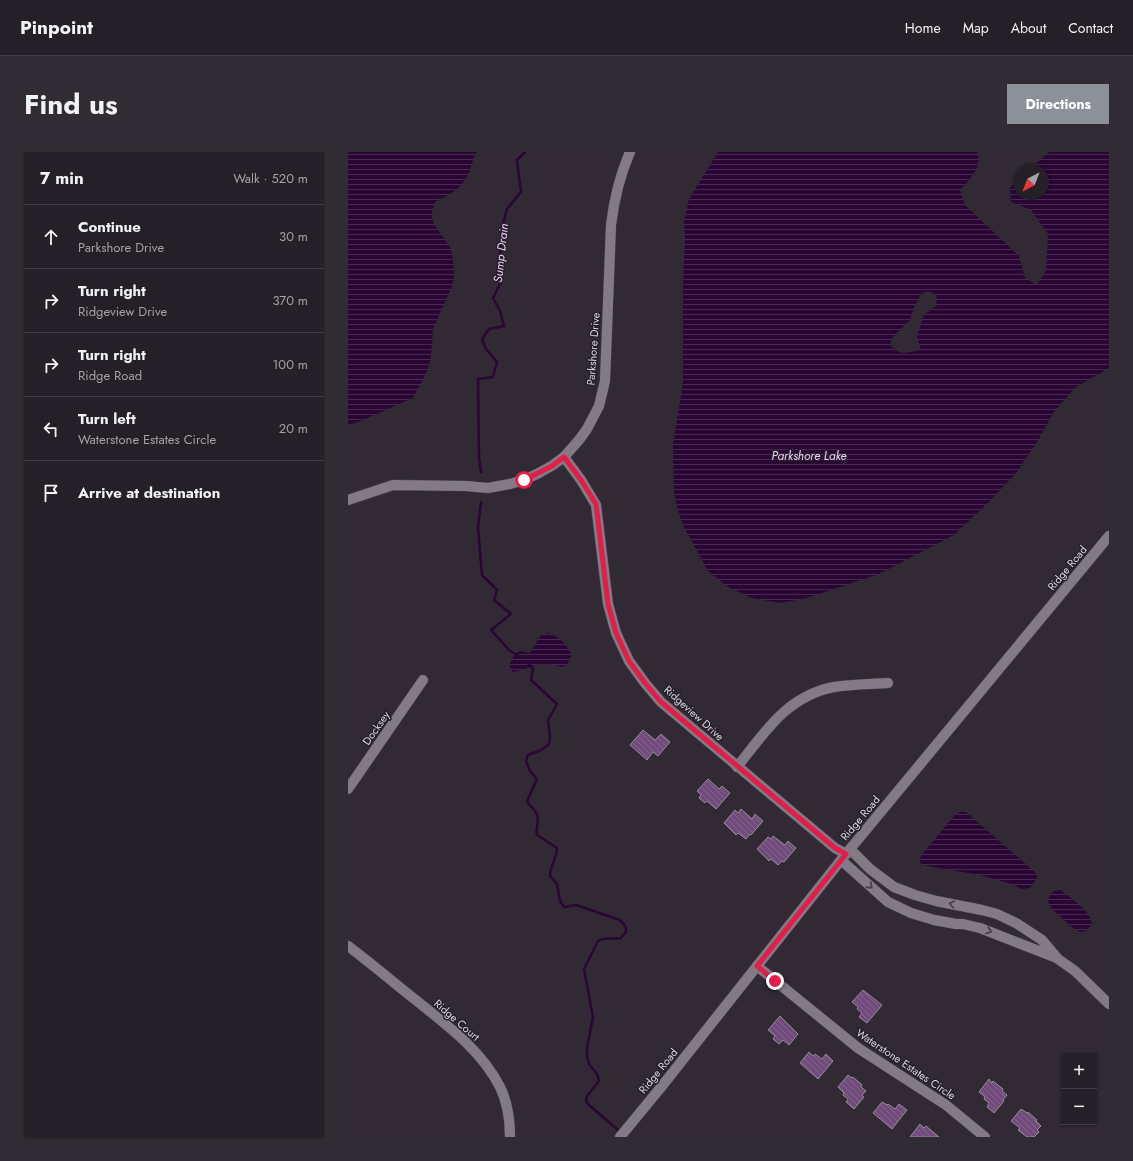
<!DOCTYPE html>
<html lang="en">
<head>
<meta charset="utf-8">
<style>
	:root { --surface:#251f27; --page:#312c33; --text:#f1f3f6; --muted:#a3a2a7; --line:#423d44; --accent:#8c9099 }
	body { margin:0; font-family:Jost,sans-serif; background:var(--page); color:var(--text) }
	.controls { position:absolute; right:12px; bottom:12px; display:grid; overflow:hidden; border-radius:0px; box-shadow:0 1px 3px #0004 }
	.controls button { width:36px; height:36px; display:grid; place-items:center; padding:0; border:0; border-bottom:1px solid var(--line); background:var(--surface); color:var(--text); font:20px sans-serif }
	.compass { position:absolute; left:665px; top:12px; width:36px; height:36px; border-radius:50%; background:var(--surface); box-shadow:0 1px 3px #0004; rotate:222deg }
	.stop { position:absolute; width:12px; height:12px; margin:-9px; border:3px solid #e11d48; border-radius:50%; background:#fff }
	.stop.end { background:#e11d48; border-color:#fff; box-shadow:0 1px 4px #0008 }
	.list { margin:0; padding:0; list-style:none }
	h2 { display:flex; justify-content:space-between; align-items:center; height:52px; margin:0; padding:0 16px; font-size:17px }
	h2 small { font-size:13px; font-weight:400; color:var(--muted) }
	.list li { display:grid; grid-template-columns:26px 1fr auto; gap:12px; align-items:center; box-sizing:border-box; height:64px; padding:0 16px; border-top:1px solid var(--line) }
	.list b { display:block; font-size:15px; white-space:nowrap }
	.list p { margin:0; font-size:13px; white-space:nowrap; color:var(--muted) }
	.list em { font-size:13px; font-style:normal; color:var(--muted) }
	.icon { flex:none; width:22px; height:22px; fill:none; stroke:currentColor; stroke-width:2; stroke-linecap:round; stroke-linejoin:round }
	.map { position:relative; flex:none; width:761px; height:985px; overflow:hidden; border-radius:0px }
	header { display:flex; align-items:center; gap:24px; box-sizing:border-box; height:56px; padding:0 20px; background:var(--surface); border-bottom:1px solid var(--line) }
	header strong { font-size:19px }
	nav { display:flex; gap:22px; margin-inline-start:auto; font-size:14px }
	.intro { display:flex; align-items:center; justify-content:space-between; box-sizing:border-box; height:96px; padding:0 24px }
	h1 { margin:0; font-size:28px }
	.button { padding:10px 18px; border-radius:0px; background:var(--accent); color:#fff; font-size:14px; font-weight:700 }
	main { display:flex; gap:24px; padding:0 24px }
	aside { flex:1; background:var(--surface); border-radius:0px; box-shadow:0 1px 3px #0004 }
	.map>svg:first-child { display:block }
	.water { fill:url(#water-rules); fill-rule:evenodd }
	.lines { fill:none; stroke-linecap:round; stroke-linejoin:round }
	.stream { stroke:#290634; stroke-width:2.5 }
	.building { fill:url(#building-back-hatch); stroke:#948b97 }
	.minor-casing { stroke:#4b454d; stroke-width:11 }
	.tertiary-casing { stroke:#4b454d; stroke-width:11 }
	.minor { stroke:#837a87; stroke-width:10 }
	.tertiary { stroke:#837a87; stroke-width:10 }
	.oneway { stroke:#433b46 }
	.route { stroke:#e11d48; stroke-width:5 }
	.labels { text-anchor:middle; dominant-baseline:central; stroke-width:3; stroke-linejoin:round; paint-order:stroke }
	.street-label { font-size:11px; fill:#dad5db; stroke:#27202a }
	.water-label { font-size:12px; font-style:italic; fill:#efcdfb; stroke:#27202a }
</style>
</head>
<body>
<header>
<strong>Pinpoint</strong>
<nav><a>Home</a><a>Map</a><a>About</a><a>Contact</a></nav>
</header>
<div class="intro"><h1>Find us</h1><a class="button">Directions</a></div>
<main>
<aside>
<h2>7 min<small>Walk · 520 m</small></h2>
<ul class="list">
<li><svg class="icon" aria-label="ahead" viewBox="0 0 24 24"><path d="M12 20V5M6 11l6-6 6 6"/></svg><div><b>Continue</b><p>Parkshore Drive</p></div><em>30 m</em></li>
<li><svg class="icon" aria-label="right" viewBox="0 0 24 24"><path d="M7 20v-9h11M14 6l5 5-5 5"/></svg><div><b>Turn right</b><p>Ridgeview Drive</p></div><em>370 m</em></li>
<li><svg class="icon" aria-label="right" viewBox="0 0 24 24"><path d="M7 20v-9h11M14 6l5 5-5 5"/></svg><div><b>Turn right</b><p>Ridge Road</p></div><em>100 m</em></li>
<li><svg class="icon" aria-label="left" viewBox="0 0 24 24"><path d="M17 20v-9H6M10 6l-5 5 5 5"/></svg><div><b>Turn left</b><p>Waterstone Estates Circle</p></div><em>20 m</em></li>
<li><svg class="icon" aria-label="arrive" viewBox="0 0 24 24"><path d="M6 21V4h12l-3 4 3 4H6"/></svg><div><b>Arrive at destination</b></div></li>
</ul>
</aside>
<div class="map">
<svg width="761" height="985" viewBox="0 0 761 985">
	<defs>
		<pattern id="water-rules" width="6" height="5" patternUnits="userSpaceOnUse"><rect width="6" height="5" fill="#290634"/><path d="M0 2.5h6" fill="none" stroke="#472951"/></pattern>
		<pattern id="building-back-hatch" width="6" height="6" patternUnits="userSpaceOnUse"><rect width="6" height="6" fill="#704b7c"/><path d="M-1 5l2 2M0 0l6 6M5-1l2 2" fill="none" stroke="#84648e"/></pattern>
	</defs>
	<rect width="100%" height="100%" fill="#312934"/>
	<g class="water">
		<path d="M0 0H129C124 6 124 14 121 21 113 38 102 42 87 50L83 63 87 74 102 95 105 107 106 121 105 132 85 177 83 205 79 220 65 246 13 269 0 273Z"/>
		<path d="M370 0H629C635 15 622 27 612 38L617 53 671 104 677 126 689 133 698 118 700 82 683 58 663 50 662 36 671 27V42H695V18H681L701 0H761V216L728 235 706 260 689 290 669 320 640 351 606 383 531 422 459 446 432 451 404 446 380 435 360 419 335 373 329 355 326 339 325 293 335 230V131L337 87 336 69 341 47ZM581 139 589 144 588 154 576 163 569 184 572 195 571 198C559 201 551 204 542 193L544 186 562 168 566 155 574 141Z"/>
		<path d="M201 481C213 486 218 492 224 503L220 511 214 515C188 507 188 516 165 520L161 513 167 502 172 499 182 501 193 483Z"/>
		<path d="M612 660H618L688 721 689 726 682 736 674 737 660 731 632 723 579 714 572 711V706L575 701 606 664Z"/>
		<path d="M713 738C724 747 742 758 744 772L738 779 732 780 725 776 704 757 700 750 701 745 706 739Z"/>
	</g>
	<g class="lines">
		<g class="stream">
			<path d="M133 320 131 306 130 227 145 225 149 210 138 197 134 187 141 177 156 174 152 159 145 146 152 132V107L154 76 159 57 173 40 169 8 177 0"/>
			<path d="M133 350 130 375 134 423 149 438 146 448 163 462 143 478 162 499 170 503"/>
			<path d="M181 512 185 517 183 528 209 552 200 568 202 585 201 592 193 598 180 603 178 609 182 619 189 627 179 649C181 654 187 657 189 663 192 669 187 676 189 683L209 696C209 706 202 714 202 724L209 732 212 749 216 755 228 753 272 768 278 775V780L273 786 254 787 250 789 236 817 245 865 239 896V904L241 912 249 922 251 929 239 944 238 949 241 953 270 978"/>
		</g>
	</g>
	<g class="building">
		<path d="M295 578 307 588 313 582 322 590 310 604 305 600 299 608 282 593Z"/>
		<path d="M360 627 371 637 374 634 382 641 368 657 359 649 357 651 351 646 353 643 349 639Z"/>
		<path d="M393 657 404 667 407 662 415 669 403 683 402 682 398 687 390 681 388 683 376 671 387 658 390 661Z"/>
		<path d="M425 684 437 693 440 689 448 696 436 710 434 709 430 713 423 707 421 709 409 697 420 685 423 687Z"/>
		<path d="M515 838 534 853 519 871 511 865 514 861 509 857 510 855 504 850Z"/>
		<path d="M432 864 450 882 441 893 435 888 431 892 425 887 427 884 420 878Z"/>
		<path d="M461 900 465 904 467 902 474 907 478 902 485 909 470 927 452 911Z"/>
		<path d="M500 923 504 926 505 925 514 933 513 935 518 939 514 943 516 945 506 957 498 950 500 947 495 943 496 941 490 935Z"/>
		<path d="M641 927 644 931 645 929 655 937 654 939 659 943 655 948 656 949 646 961 639 955 641 951 636 947 637 945 631 940Z"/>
		<path d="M534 950 539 953 540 952 547 957 551 952 559 958 544 977 525 961Z"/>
		<path d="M673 957 679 961 680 960 689 968 688 969 693 974 689 978 691 980 686 985H679L670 978 672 976 663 969Z"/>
		<path d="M572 972 576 976 578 974 591 985H562Z"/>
	</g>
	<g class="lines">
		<g class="minor-casing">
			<g id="minor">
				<path d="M216 305 233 328 248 353 260 452 268 481 281 509 297 531 313 550 487 696 498 702"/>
				<path d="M0 348 45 333 118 334 140 336 162 332 176 328 191 321 205 313 216 305 231 288 239 277 251 254 257 229 263 73C266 48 272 23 282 0"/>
				<path d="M389 615C417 580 439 544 486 535 503 532 522 532 540 531"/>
				<path d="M0 637 75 528"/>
				<path d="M502 697 522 717 546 735 567 743 588 749 634 758 649 762 668 771 694 788 710 807 727 819 761 852"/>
				<path d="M493 708 540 750 563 761 586 768 608 772H615L632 776 709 806"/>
				<path d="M0 794C24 812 46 831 69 849 100 874 134 899 152 935 160 951 162 967 162 985"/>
				<path d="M409 814 510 896 598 953 637 985"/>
			</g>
		</g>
		<g class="tertiary-casing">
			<path id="tertiary" d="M272 985 314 934 493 708 761 384"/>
		</g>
		<use href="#minor" class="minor"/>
		<use href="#tertiary" class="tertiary"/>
	</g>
	<defs><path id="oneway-chevron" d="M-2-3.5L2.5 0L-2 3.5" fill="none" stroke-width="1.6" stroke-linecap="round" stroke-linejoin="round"/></defs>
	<g class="oneway">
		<use href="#oneway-chevron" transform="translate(522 734) rotate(40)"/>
		<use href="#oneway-chevron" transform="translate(604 752) rotate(-170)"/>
		<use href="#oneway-chevron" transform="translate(641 779) rotate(20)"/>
	</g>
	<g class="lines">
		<path class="route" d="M176 328 204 314 216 305 233 328 248 352 260 452 268 481 281 509 297 531 313 550 487 696 498 702 409 814 427 829"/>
	</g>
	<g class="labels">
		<g class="street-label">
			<text transform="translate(245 197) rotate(-86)">Parkshore Drive</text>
			<text transform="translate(719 416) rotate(-50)">Ridge Road</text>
			<text transform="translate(346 561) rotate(42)">Ridgeview Drive</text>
			<text transform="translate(28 576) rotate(-55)">Docksey</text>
			<text transform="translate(512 666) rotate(-50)">Ridge Road</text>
			<text transform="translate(109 868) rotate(41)">Ridge Court</text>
			<text transform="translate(558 912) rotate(34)">Waterstone Estates Circle</text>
			<text transform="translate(310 919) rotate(-51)">Ridge Road</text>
		</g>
		<g class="water-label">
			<text transform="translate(153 101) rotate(-84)">Sump Drain</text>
			<text x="461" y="304">Parkshore Lake</text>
		</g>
	</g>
</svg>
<div class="controls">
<button>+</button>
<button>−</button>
</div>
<svg class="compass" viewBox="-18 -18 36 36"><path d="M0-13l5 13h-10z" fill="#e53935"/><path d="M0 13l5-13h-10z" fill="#a3a2a7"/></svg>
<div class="stop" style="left:176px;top:328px"></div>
<div class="stop end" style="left:427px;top:829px"></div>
</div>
</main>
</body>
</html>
